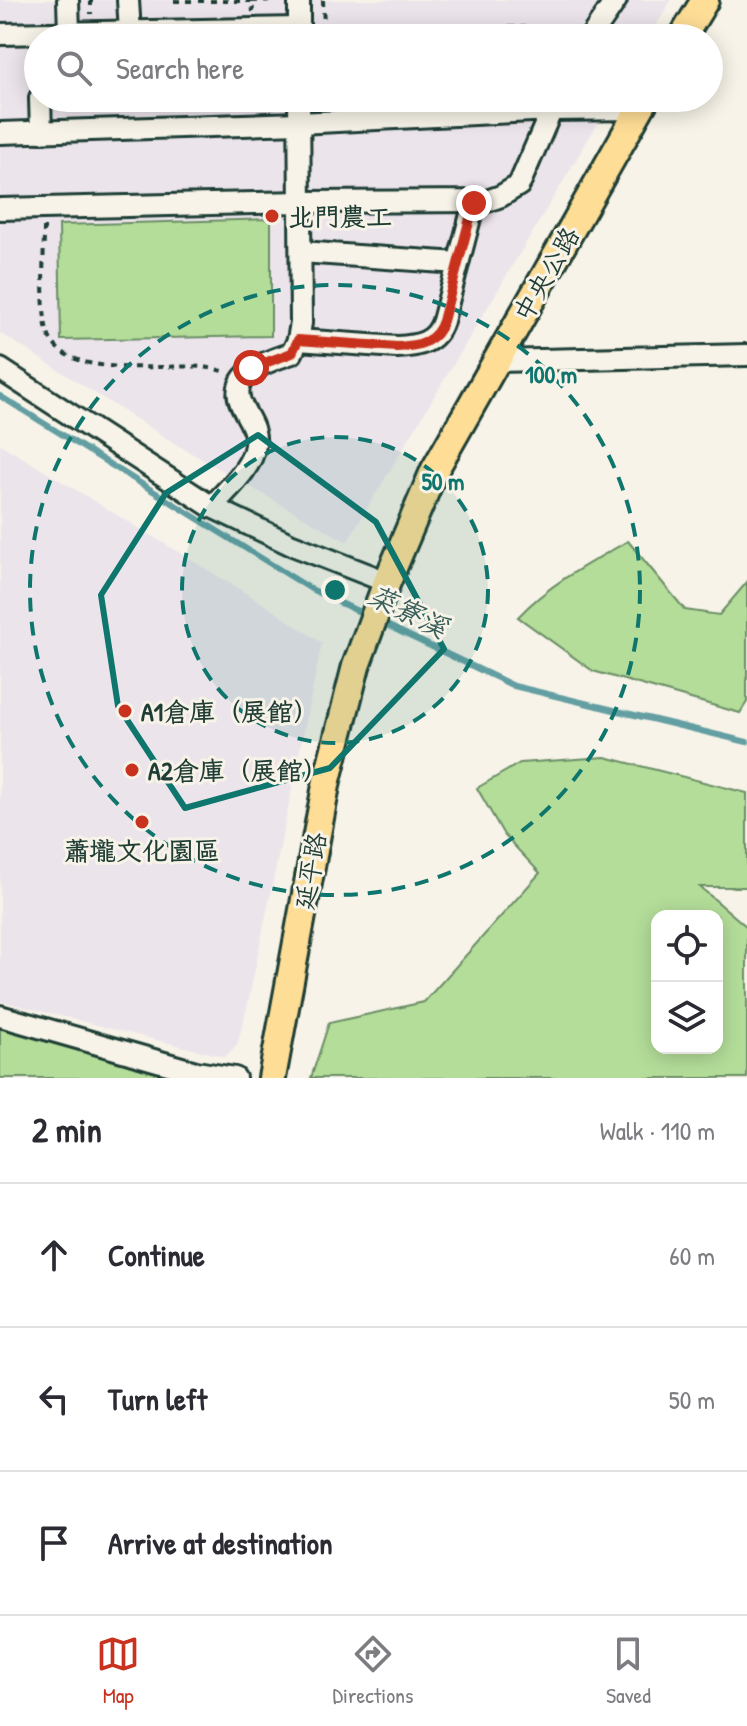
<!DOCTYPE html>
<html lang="en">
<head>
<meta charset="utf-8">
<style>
	:root { --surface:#fff; --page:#f7f7f7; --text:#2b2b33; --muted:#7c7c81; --line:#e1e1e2; --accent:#c8321e }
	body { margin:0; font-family:"Patrick Hand","LXGW WenKai TC",sans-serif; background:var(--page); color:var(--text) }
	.controls { position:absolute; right:24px; bottom:24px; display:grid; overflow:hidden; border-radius:16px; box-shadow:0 4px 20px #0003 }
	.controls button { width:72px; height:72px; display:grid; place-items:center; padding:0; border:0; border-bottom:2px solid var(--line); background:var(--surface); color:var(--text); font:40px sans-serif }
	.stop { position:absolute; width:24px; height:24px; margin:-18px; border:6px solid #c8321e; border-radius:50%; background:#fff }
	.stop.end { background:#c8321e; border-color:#fff; box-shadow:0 2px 8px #0008 }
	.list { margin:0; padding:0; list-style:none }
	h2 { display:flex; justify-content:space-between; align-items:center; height:104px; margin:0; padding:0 32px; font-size:34px }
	h2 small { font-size:26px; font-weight:400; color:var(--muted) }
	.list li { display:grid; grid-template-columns:52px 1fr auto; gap:24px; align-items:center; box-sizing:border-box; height:144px; padding:0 32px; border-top:2px solid var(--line) }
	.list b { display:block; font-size:30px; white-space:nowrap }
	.list em { font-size:26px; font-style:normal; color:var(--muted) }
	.icon { flex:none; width:44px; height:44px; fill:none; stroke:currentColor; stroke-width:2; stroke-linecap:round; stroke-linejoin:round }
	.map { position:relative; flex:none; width:747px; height:1078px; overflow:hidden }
	.search { position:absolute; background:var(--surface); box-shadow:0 4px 20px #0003; left:24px; right:24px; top:24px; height:88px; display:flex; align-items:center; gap:20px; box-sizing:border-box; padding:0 28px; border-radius:44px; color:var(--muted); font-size:30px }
	.sheet { height:536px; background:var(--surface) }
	nav { display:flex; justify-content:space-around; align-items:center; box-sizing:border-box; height:112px; border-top:2px solid var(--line); background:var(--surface); font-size:22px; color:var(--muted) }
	nav a { display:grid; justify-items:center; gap:4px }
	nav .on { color:var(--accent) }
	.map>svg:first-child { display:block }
	.built { fill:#ece4eb }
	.green { fill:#b4dd99; stroke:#6a8d66; stroke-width:2; fill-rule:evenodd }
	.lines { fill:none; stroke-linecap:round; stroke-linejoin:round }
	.stream { stroke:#639ea2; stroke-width:6 }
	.minor-casing { stroke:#1f3d34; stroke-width:26 }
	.major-casing { stroke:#1f3d34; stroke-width:32 }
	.path { stroke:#1f3d34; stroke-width:4; stroke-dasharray:6 6; stroke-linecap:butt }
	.minor { stroke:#f7f3e8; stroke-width:20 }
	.major { stroke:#fedd96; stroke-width:26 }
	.route { stroke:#c8321e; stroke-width:10 }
	.marked { fill:none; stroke:#0f766e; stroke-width:6; stroke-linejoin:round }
	.ring { fill:none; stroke:#0f766e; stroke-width:4; stroke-dasharray:14 10 }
	.poi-dot { fill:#c8321e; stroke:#f7f3e8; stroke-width:3 }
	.labels { text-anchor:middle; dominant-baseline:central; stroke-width:6; stroke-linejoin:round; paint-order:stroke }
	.poi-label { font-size:26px; font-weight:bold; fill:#1f3d34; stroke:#f7f3e8; text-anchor:start }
	.street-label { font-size:26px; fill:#1f3d34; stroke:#f7f3e8 }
	.water-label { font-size:28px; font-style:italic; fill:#365d59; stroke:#f7f3e8 }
	.centre { fill:#0f766e; stroke:#f7f3e8; stroke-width:4 }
	.ring-label { font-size:24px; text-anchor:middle; font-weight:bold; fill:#0f766e; stroke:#f7f3e8; stroke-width:6; stroke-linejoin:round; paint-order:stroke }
</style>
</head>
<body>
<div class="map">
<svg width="747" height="1078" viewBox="0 0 747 1078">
	<rect width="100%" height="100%" fill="#f7f3e8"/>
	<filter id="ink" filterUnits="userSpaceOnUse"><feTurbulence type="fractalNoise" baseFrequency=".0125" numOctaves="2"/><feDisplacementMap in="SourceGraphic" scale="16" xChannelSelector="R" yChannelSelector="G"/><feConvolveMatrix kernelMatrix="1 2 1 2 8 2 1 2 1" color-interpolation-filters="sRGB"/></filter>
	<g filter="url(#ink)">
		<g class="built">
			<path d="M0 0H671L649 38H38V98H613L347 542 177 445 0 333Z"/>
			<path d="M0 444 259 601 322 643 247 1008 237 1045 225 1057 0 1001Z"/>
		</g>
		<g class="green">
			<path d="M271 219V336L61 340 59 225Z"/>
			<path d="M628 541 685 610 719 615 747 582V702L740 713 593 671 518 617C549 584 589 563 628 541Z"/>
			<path d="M605 757 747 793V887H700L747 927V1078H311L329 1023 424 1002 540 873 504 835 477 788 520 763ZM657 916H717V1048H657Z"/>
			<path d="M0 1025 174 1078H0Z"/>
		</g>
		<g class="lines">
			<g class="stream">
				<path d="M0 396 311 589 366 615"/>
				<path d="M380 622 514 686 747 742"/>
			</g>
			<g class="minor-casing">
				<g id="minor">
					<path d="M68 0 69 33"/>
					<path d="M128 0 130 32"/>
					<path d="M0 34 299 28"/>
					<path d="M299 38V0"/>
					<path d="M590 38 616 0"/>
					<path d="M40 98 41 132"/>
					<path d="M0 133 299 123 551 110 640 109"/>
					<path d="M0 209 302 202 487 201 501 196 519 185 555 102"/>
					<path d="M301 252 458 263"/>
					<path d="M298 340 397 347C418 346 436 343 443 321L474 203"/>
					<path d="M497 361 747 355"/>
					<path d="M0 369 212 507 290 544 387 582"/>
					<path d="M212 507C227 489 252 469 255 445 257 428 247 418 241 404 227 372 272 360 292 353L298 340 301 323 299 98"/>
					<path d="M0 1016 196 1072 235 1078"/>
				</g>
			</g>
			<g class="major-casing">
				<g id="major">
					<path d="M682 38 705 0"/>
					<path d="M272 1078 327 780 356 666 387 582 434 471 646 98"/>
				</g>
			</g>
			<g class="path">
				<path d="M91 0V14"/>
				<path d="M323 0 324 28"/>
				<path d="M174 1H252L253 12"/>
				<path d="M252 1 277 0"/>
				<path d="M317 28 549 27 572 30"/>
				<path d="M468 28V38"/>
				<path d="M44 227C44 259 41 295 46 326 55 383 163 363 203 367 211 368 219 370 227 372"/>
			</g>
			<use href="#minor" class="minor"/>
			<use href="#major" class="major"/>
		</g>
	</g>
	<g class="lines" filter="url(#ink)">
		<path class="route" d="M251 368 292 353 298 340 397 347C418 346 436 343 443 321L474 203"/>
	</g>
	<path class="marked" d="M258 435 376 522 444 649 330 768 185 808 118 706 101 595 166 493Z"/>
	<circle cx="335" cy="590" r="153" fill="#0f766e" fill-opacity=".12"/>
	<g class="ring">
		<circle cx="335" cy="590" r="153"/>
		<circle cx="335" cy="590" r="305"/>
	</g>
	<g class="poi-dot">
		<circle cx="272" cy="216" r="8"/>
		<circle cx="125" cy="711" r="8"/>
		<circle cx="132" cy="770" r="8"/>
		<circle cx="142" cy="822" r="8"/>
	</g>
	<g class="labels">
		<g class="poi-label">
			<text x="288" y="216">北門農工</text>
			<text x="141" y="711">A1倉庫（展館）</text>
			<text x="148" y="770">A2倉庫（展館）</text>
			<text x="142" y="850" text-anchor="middle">蕭壠文化園區</text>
		</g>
		<g class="street-label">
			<text transform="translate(546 274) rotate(-60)">中央公路</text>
			<text transform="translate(310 871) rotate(-80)">延平路</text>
		</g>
		<g class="water-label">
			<text transform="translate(408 611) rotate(26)">菜寮溪</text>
		</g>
	</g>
	<circle cx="335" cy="590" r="12" class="centre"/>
	<g class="ring-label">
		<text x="551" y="383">100 m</text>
		<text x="443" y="490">50 m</text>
	</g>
</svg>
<div class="controls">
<button><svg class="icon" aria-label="locate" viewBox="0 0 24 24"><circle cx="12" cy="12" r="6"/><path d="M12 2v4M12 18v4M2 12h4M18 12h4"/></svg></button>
<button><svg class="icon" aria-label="layers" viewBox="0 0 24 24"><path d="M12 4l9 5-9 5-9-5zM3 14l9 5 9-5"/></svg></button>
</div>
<div class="stop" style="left:251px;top:368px"></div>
<div class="stop end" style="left:474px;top:203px"></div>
<div class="search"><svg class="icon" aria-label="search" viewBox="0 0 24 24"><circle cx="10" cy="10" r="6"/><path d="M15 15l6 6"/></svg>Search here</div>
</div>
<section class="sheet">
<h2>2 min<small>Walk · 110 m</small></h2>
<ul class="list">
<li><svg class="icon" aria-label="ahead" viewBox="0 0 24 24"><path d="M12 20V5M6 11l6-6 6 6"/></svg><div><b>Continue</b></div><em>60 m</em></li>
<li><svg class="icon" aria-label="left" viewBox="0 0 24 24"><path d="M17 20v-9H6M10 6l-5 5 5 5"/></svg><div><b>Turn left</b></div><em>50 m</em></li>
<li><svg class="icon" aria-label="arrive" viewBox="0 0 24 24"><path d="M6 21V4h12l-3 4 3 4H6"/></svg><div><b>Arrive at destination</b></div></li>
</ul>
</section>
<nav>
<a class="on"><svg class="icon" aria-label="map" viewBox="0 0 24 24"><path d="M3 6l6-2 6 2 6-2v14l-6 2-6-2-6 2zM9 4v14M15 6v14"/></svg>Map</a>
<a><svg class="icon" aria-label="directions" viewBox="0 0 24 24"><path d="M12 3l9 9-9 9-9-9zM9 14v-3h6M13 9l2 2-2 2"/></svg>Directions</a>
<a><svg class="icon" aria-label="saved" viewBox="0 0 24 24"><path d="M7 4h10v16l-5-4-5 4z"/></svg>Saved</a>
</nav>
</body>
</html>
